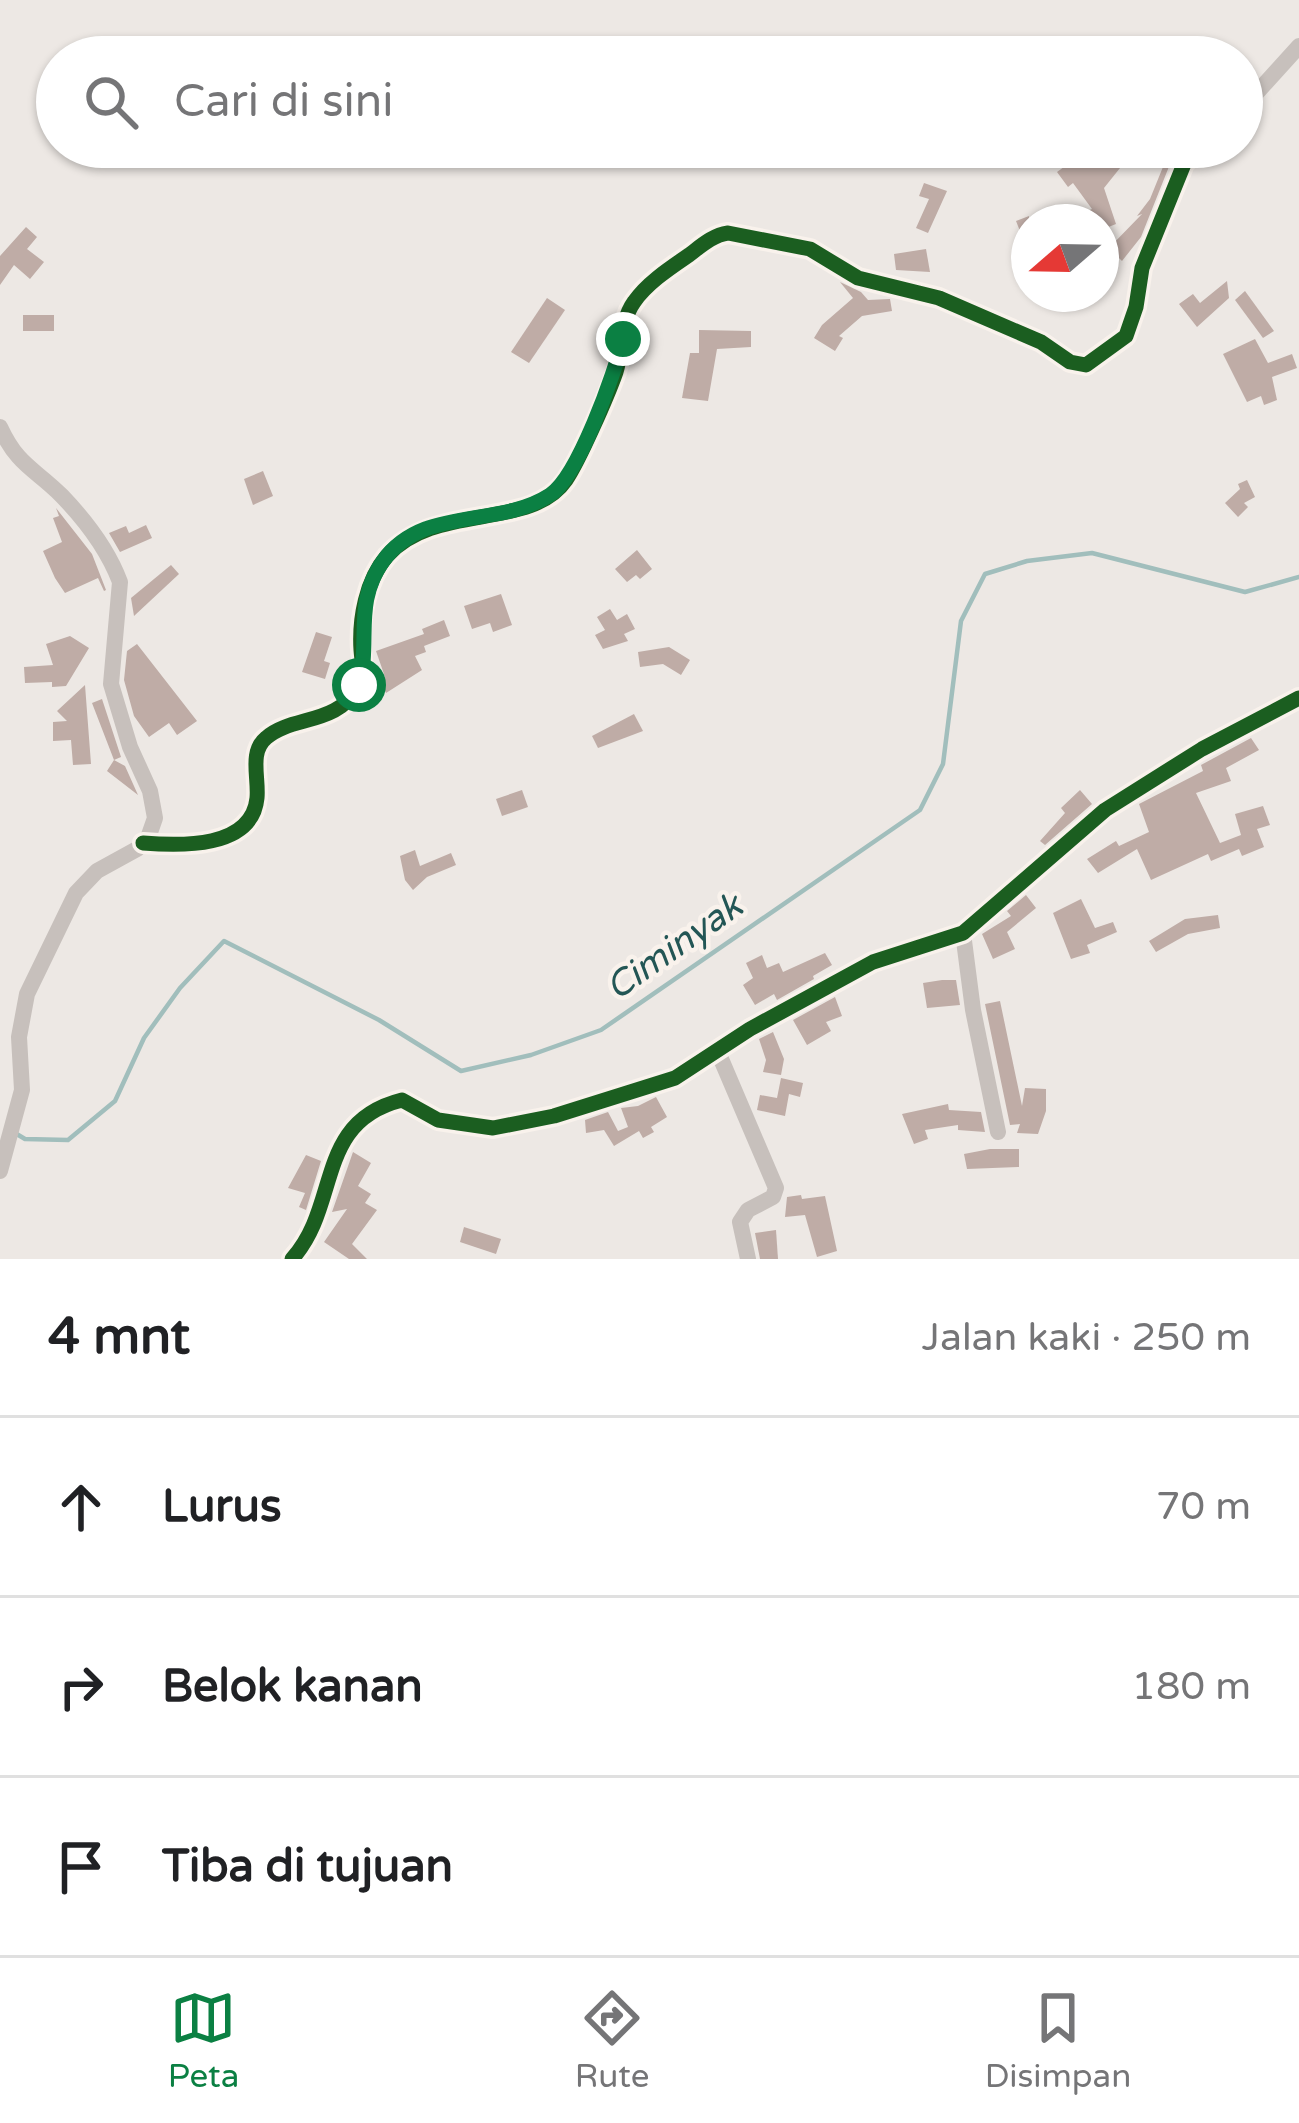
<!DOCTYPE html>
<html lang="id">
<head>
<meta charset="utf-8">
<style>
	:root { --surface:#fff; --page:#f6f6f6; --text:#202124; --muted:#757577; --line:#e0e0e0; --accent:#0b8043 }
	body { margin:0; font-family:"Varela Round",sans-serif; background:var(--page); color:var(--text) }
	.compass { position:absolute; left:1011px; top:204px; width:108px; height:108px; border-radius:50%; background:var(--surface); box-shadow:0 3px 9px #0004; rotate:250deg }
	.stop { position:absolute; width:36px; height:36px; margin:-27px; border:9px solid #0b8043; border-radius:50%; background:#fff }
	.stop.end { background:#0b8043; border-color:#fff; box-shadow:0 3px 12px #0008 }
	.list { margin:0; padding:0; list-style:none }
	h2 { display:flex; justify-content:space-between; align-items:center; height:156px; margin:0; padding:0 48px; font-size:51px }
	h2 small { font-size:39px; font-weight:400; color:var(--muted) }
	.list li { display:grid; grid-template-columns:78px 1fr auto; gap:36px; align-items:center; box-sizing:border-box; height:180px; padding:0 48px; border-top:3px solid var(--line) }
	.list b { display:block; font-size:45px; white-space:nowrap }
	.list em { font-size:39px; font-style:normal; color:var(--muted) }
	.icon { flex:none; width:66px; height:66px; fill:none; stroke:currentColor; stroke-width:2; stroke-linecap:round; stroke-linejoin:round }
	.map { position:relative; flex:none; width:1299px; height:1259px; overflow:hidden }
	.search { position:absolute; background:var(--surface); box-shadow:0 3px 9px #0004; left:36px; right:36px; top:36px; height:132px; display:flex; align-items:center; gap:30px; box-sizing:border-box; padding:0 42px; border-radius:66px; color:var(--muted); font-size:45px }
	.sheet { height:696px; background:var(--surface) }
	nav { display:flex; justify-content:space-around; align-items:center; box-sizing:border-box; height:168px; border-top:3px solid var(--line); background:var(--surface); font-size:33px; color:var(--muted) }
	nav a { display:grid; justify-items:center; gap:6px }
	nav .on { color:var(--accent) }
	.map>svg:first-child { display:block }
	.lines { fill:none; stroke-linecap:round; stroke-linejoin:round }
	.stream { stroke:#a1bebc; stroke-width:4.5 }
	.building { fill:#bfaca6 }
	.minor { stroke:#c7c0bc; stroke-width:16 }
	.cycleway-casing { stroke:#f9f2ec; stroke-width:22 }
	.cycleway { stroke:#1b5e20; stroke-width:15 }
	.route { stroke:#0b8043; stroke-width:15 }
	.labels { text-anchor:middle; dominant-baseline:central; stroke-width:9; stroke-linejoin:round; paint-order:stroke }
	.water-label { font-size:36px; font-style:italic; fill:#235655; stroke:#f9f2ec }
</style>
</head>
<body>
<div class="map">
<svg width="1299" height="1259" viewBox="0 0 1299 1259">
	<rect width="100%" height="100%" fill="#ede8e4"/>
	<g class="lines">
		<path class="stream" d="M15 1133 25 1139 68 1140 115 1101 144 1038 180 988 224 941 379 1020 461 1071 531 1055 601 1030 920 810 943 764 961 621 985 574 1027 561 1092 553 1245 592 1299 577"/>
	</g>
	<g class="building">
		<path d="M1110 149 1124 163 1104 188 1116 224 1101 230V222H1062L1092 209 1073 183 1068 187 1057 172 1079 156 1087 167Z"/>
		<path d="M1167 157 1172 159 1141 237 1122 261 1109 248 1142 214 1137 216 1150 199Z"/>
		<path d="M924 183 947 191 928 233 916 228 929 199 919 196Z"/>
		<path d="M1029 216V285L1027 286 1015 251 1026 246 1016 221Z"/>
		<path d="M26 227 37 237 27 249 44 262 30 279 14 265 0 285V256Z"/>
		<path d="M926 249 930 272 896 270 894 254Z"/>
		<path d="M1227 281 1229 298 1197 327 1179 304 1193 294 1200 303Z"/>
		<path d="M840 282 861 292 868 300 890 299 892 311 862 316 839 336 843 338 835 351 814 338 822 325 853 298Z"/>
		<path d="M1245 291 1274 331 1263 338 1235 300Z"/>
		<path d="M547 298 565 310 529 363 511 352Z"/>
		<rect x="23" y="315" width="31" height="16"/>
		<path d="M699 330 751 331V347L717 349 708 401 682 398 690 353H699Z"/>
		<path d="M1255 339 1268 363 1292 354 1297 368 1272 377 1277 400 1264 405 1261 396 1247 402 1223 354Z"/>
		<path d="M263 471 273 496 253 505 244 479Z"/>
		<path d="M1247 480 1255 497 1244 503 1248 507 1238 517 1225 503 1240 489 1238 484Z"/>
		<path d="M56 508 92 554 106 590 104 591 98 578 65 593 55 578 43 551 62 542 53 518 59 516Z"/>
		<path d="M146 525 152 538 120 552 109 533 126 526 129 533Z"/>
		<path d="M637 550 652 569 640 579 636 575 627 582 615 569Z"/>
		<path d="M171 565 179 574 134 616 131 598Z"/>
		<path d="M501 594 512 625 493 632 490 623 472 629 464 606Z"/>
		<path d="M610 609 617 620 627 614 635 629 624 634 628 641 603 649 595 635 605 630 597 617Z"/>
		<path d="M444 620 450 636 424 646 426 652 415 656 422 670 386 693 379 680 385 677 376 651 424 634 422 629Z"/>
		<path d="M316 632 332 637 324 661 330 663 325 679 302 672Z"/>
		<path d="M70 636 89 648 66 686 52 687V682L25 683 24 667 53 665 46 644Z"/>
		<path d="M137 644 197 721 177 735 169 723 149 737 134 716 124 680 127 651Z"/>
		<path d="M669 647 690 660 681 675 663 664 640 667 638 652Z"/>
		<path d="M85 685 91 764 73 765 71 740 53 741V722L67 721 57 711Z"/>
		<path d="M102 699 121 757 114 760 125 766 138 795 107 771 114 760 92 703Z"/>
		<path d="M634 714 643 731 598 748 592 736Z"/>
		<path d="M1251 738 1259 750 1226 768 1231 781 1196 793 1220 843 1241 835 1235 814 1263 806 1270 825 1257 829 1264 847 1242 856 1239 849 1211 861 1208 854 1151 880 1137 849 1098 873 1087 859 1116 841 1119 846 1149 832 1139 804 1203 771 1201 765Z"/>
		<path d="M522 790 528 807 502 816 496 799Z"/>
		<path d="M1080 790 1092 804 1045 845 1040 841 1065 813 1061 808Z"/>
		<path d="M415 850 420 866 451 853 456 865 427 877 413 890 405 880 400 856Z"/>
		<path d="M1026 895 1036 908 1007 932 1015 949 993 959 982 934 1011 916 1007 911Z"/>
		<path d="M1081 899 1095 928 1113 922 1117 932 1087 945 1090 953 1071 959 1053 913Z"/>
		<path d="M1218 915 1220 928 1188 934 1156 952 1149 941 1185 919Z"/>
		<path d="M825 953 832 965 813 976 814 979 777 1000 774 994 755 1005 743 985 753 978 746 963 762 955 767 968 779 963 783 972Z"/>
		<path d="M942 980H956L960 1005 927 1008 923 983Z"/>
		<path d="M835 997 842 1016 826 1022 831 1031 807 1045 793 1020Z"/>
		<path d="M1000 1001 1022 1106 1025 1088 1046 1089V1111L1038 1134 1017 1133 1020 1124 1010 1125 985 1004Z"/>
		<path d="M773 1032 784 1059 781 1075 763 1072 766 1060 759 1039Z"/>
		<path d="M781 1078 803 1083 800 1097 789 1094 785 1116 757 1110 760 1095 777 1098Z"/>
		<path d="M656 1097 667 1117 651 1127 654 1132 643 1138 639 1131 614 1146 604 1130 586 1133 585 1120 608 1112 618 1131 628 1127 621 1108 638 1106Z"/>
		<path d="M948 1104 949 1110 981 1112 985 1132 958 1130V1125L925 1130 928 1139 914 1144 902 1114Z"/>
		<path d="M990 1149H1019V1167L967 1169 964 1154Z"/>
		<path d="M353 1152 371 1163 358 1186 371 1194 365 1203 377 1210 352 1244 367 1259H349L324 1242 347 1209 332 1212Z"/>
		<path d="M306 1155 321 1161 306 1210 299 1207 305 1193 288 1188Z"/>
		<path d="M801 1195 802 1199 825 1196 837 1251 817 1257 805 1215 785 1217 787 1197Z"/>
		<path d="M464 1227 501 1239 496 1254 460 1242Z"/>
		<path d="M776 1230 778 1259H760L755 1233Z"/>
	</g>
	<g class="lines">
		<g class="minor">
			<path d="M1242 109 1299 46"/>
			<path d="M0 427C18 466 34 468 62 496 86 521 108 550 120 582L111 684 130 747 150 791 155 818 148 838 137 849 97 871 76 893 27 994 19 1037 22 1090 0 1171"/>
			<path d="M143 843C180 846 252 849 257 798 259 778 249 752 266 738 292 715 337 726 359 686 365 674 362 663 361 650 359 619 366 580 387 556 435 502 531 531 566 480 579 461 608 395 616 372 623 350 620 321 634 302 647 283 670 268 689 255 701 246 713 235 728 233L810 249 858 278 939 298 1041 342 1070 362 1086 365 1126 336 1136 307 1142 268 1184 164 1199 147"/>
			<path d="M963 933 973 1010 998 1132"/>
			<path d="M718 1052 776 1188 773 1197 748 1210 740 1222 748 1259"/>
			<path d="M292 1259C341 1205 314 1122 402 1100L438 1120 493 1128 554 1116 675 1078 750 1029 873 962 963 933 1105 810 1202 749 1299 698"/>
		</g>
		<g class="cycleway-casing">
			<g id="cycleway">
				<path d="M143 843C180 846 252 849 257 798 259 778 249 752 266 738 292 715 337 726 359 686 365 674 362 663 361 650 359 619 366 580 387 556 435 502 531 531 566 480 579 461 608 395 616 372 623 350 620 321 634 302 647 283 670 268 689 255 701 246 713 235 728 233L810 249 858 278 939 298 1041 342 1070 362 1086 365 1126 336 1136 307 1142 268 1184 164 1199 147"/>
				<path d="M292 1259C341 1205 314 1122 402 1100L438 1120 493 1128 554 1116 675 1078 750 1029 873 962 963 933 1105 810 1202 749 1299 698"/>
			</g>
		</g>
		<use href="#cycleway" class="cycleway"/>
	</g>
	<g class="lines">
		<path class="route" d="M359 685C371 641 353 604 383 561 423 505 497 529 550 495 578 477 615 373 623 339"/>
	</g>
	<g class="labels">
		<g class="water-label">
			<text transform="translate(674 947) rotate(-35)">Ciminyak</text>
		</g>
	</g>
</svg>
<svg class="compass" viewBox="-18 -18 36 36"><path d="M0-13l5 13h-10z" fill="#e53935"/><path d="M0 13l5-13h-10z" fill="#757577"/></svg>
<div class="stop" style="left:359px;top:685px"></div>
<div class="stop end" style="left:623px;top:339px"></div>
<div class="search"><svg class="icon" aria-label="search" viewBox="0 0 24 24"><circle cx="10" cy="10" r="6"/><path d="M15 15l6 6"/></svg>Cari di sini</div>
</div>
<section class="sheet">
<h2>4 mnt<small>Jalan kaki · 250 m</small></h2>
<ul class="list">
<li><svg class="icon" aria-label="ahead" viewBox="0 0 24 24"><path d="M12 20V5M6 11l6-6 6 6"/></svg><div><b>Lurus</b></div><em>70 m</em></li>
<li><svg class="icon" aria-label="right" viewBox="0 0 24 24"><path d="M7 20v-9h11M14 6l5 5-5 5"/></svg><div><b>Belok kanan</b></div><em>180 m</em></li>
<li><svg class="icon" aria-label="arrive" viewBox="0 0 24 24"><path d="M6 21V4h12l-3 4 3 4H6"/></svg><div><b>Tiba di tujuan</b></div></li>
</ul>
</section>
<nav>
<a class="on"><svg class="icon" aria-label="map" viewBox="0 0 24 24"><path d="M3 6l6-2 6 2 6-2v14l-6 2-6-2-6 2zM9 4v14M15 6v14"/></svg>Peta</a>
<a><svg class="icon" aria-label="directions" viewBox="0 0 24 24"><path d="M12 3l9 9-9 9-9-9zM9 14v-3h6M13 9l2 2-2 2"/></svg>Rute</a>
<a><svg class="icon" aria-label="saved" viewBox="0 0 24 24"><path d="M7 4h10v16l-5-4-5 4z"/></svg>Disimpan</a>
</nav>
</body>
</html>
